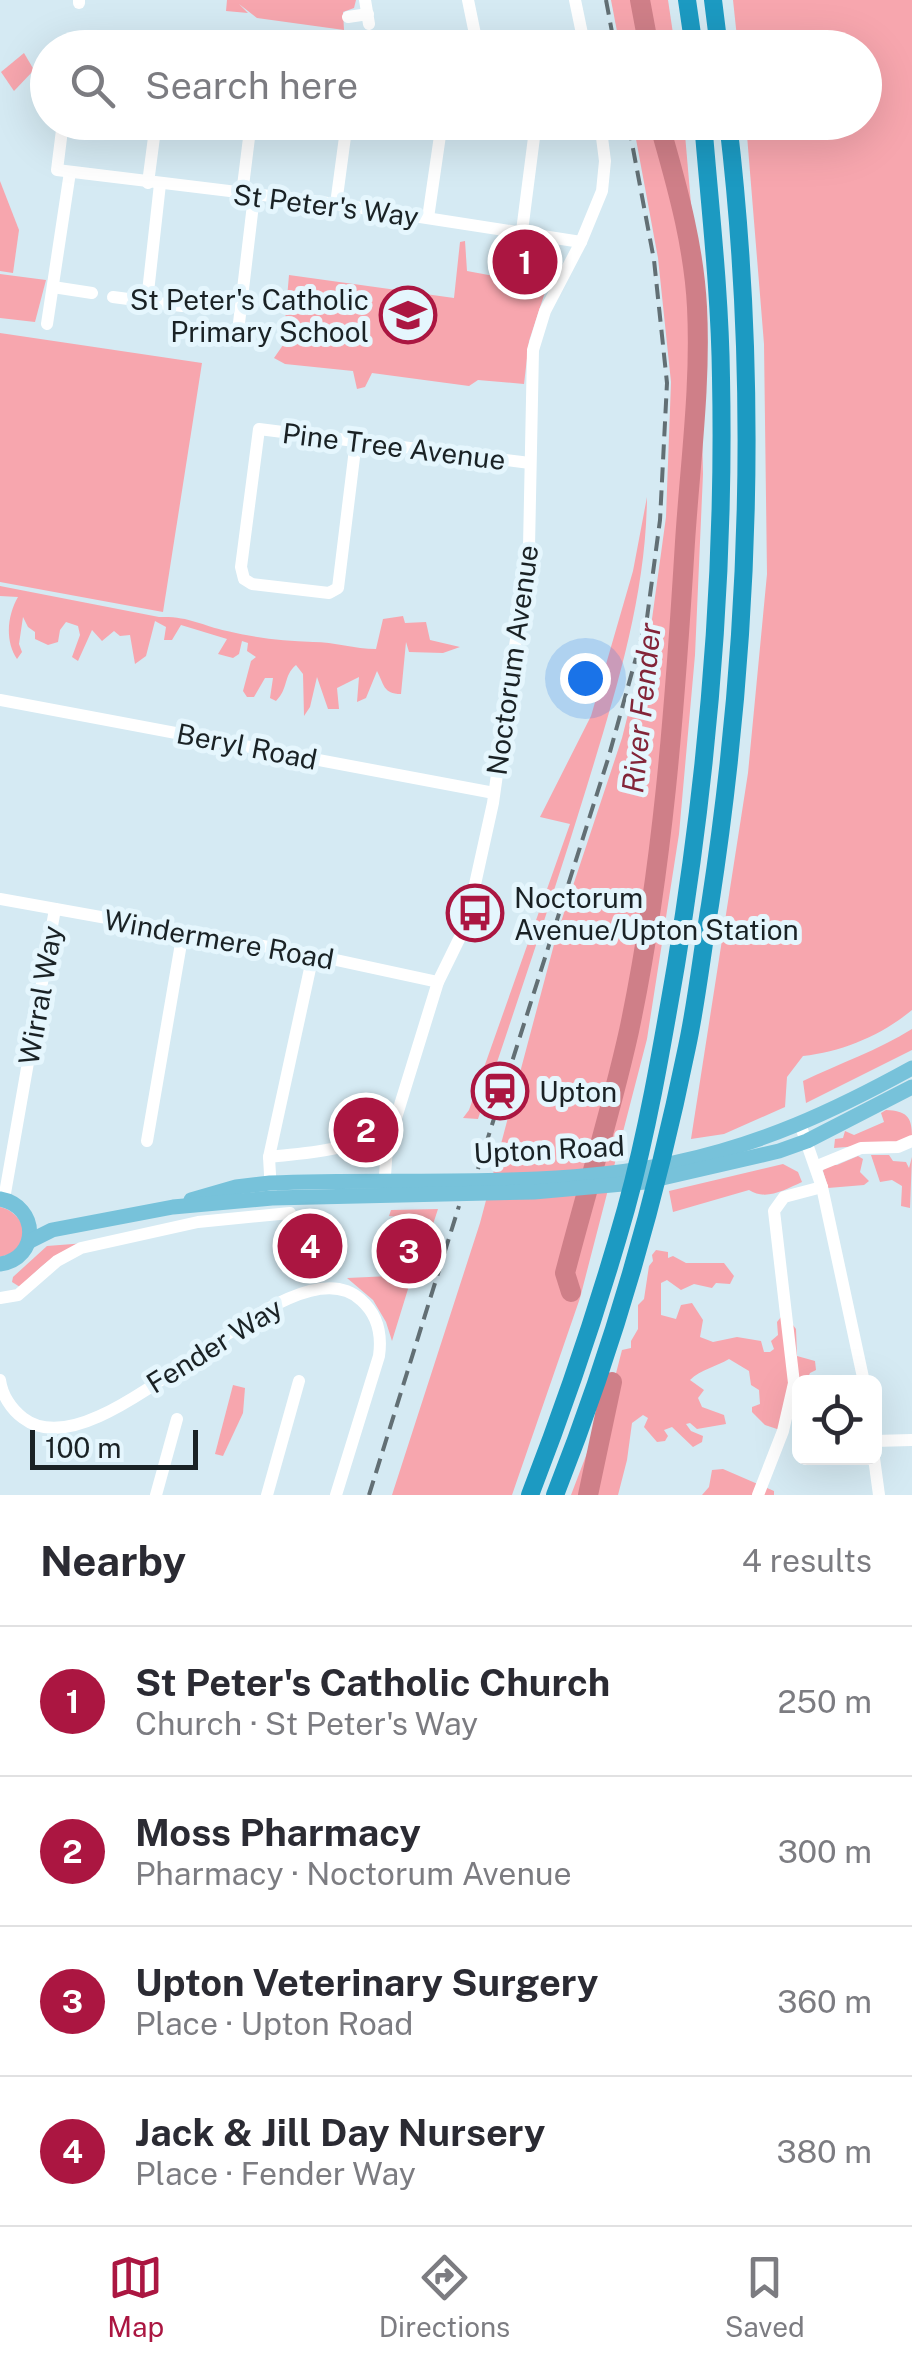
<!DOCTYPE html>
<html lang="en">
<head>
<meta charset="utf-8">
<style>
	:root { --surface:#fff; --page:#f2f2f3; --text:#2b2b33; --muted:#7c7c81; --line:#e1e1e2; --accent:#ab1641 }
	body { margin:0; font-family:"Public Sans",sans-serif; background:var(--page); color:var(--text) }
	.controls { position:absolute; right:30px; bottom:30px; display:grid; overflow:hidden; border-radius:15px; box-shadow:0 10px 40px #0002 }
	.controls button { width:90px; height:90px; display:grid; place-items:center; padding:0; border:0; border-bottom:2px solid var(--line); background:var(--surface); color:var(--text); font:50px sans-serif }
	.scale { position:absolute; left:30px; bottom:25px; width:168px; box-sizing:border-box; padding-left:10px; border:5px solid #1a2225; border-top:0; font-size:28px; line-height:35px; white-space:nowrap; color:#1a2225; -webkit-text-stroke:8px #e5f6fd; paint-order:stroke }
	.you { position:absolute; left:585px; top:678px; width:35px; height:35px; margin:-25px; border:8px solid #fff; border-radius:50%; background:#1a73e8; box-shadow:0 0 0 15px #1a73e833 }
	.badge { display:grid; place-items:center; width:65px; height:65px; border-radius:50%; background:var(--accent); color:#fff; font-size:32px; font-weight:700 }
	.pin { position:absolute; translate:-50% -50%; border:5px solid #fff; box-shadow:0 2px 10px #0006 }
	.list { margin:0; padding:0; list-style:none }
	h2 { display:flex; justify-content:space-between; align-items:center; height:130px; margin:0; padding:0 40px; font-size:42px }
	h2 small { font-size:32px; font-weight:400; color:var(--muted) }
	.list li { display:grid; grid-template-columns:65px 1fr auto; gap:30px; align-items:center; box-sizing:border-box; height:150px; padding:0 40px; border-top:2px solid var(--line) }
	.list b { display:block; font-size:38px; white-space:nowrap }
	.list p { margin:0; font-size:32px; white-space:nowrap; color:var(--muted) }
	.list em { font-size:32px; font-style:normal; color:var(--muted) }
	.icon { flex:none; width:55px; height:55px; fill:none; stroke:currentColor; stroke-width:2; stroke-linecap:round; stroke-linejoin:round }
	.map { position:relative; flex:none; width:912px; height:1495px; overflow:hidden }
	.search { position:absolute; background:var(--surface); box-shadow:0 10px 40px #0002; left:30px; right:30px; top:30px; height:110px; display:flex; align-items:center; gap:25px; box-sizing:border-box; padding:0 35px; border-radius:55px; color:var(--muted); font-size:38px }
	.sheet { height:730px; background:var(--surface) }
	nav { display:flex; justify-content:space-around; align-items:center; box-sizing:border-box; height:140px; border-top:2px solid var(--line); background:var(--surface); font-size:28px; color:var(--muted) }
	nav a { display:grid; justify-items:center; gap:5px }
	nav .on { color:var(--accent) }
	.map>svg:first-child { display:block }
	.green { fill:#f7a6ae }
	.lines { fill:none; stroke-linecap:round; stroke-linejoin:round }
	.river { stroke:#cf7f88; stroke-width:20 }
	.minor { stroke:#fff; stroke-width:12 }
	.major { stroke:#77c2da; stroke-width:15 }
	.highway { stroke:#1c9ac2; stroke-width:18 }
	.rail { stroke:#626f74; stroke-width:4; stroke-dasharray:15 8; stroke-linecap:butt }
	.labels { text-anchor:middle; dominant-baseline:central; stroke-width:10; stroke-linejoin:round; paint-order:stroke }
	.street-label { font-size:28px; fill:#1a2225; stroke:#e5f6fd }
	.poi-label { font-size:28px; fill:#1a2225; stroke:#e5f6fd; text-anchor:start }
	.water-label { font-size:30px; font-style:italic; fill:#832438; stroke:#e5f6fd }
</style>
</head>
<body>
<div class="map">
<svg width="912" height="1495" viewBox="0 0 912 1495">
	<rect width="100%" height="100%" fill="#d5eaf3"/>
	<g class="green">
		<path d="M227 0H356L354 8 343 12 344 30 257 18 239 4 248 13 226 11Z"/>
		<path d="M611 0H668L675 47H620Z"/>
		<path d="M733 0H912V1010C882 1035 842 1052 803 1056L787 1077 785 1107 724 1134 691 1139 748 773 767 574 764 344 746 123 864 122V48L738 47Z"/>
		<path d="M24 53 34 70 14 91 1 72Z"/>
		<path d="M633 123H684L700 308 703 474 695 655 679 834 647 1039 580 1298 512 1495H392L480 1223 556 937 622 738 652 619 666 517 671 382 658 258Z"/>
		<path d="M0 181 19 230 13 273 0 271Z"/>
		<path d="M465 241 467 271 547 286 529 341 524 384 478 380 469 386 372 373 365 387 357 389 353 371 285 364 274 358 283 345 289 275 454 298 460 242Z"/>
		<path d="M0 274 46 280 35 322 0 318Z"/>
		<path d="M0 333 202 363 163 612 0 582Z"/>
		<path d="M647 497C646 596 616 691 587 786 553 897 515 1008 478 1119L463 1118 469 1110 570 824 540 817 591 716 633 571Z"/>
		<path d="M0 586 159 617C189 616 200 625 227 631 256 638 284 641 313 642 334 642 355 649 376 649L383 619 403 616 405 623 426 622 430 640 460 647 443 653 409 652 406 642 401 694C383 694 384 684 377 671L366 698 357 702 359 677 337 688 339 709H328L317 677 310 707 304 716 303 674 296 665C283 676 289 688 276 701L270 698 273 678H265L254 697H247L243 691 251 661 256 657 247 651 248 643 242 641 239 654 233 658 218 654 227 639 181 625 172 640H164L166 627 155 621 146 656 135 664 130 635 120 636 114 631 102 641 92 630 78 661 72 657 80 635 78 626 66 622 60 630 58 642 48 645 35 639V632L28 627 23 617 19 644 22 652 17 659C5 641 7 616 18 597L0 596Z"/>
		<path d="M912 1029V1050L806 1103 803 1081C838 1064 879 1050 912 1029Z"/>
		<path d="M886 1110C906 1111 912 1116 912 1136L895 1143 834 1148 835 1139 843 1138 845 1131 854 1135 884 1122 881 1113Z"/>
		<path d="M871 1155H889L893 1161 906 1162 909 1168 912 1157 910 1208 901 1206 902 1186 892 1180 880 1182Z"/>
		<path d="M858 1156 863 1159 860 1172 869 1181 864 1185 828 1188 823 1171 825 1165H837Z"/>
		<path d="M783 1164 798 1172 802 1182C784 1190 766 1201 749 1190L673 1212 669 1191Z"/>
		<path d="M0 1207C19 1211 34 1234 15 1251 11 1254 5 1255 0 1257Z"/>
		<path d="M438 1209 416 1276H412L392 1341 386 1322 373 1300 347 1278 413 1275 430 1219 389 1216 391 1210Z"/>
		<path d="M86 1243C57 1250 41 1266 20 1287L12 1282 13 1277 47 1246Z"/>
		<path d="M656 1250 668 1252V1258L673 1256 686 1263H724L734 1276 730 1284 716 1283 712 1288 694 1284 681 1290 667 1280 661 1283V1315L676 1319 681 1305 692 1303 703 1320 700 1337 713 1342 737 1337 761 1341 764 1352H770L774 1349 771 1341 778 1335 777 1322 781 1317H787L796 1329 797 1356 815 1361 816 1370 810 1373 806 1382H800L799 1390 795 1384 783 1431 765 1425 752 1412V1407L760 1404 759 1390 751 1385 749 1371 729 1359C716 1367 701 1369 690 1380L704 1390 698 1398 702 1407 724 1415 726 1424 697 1429 690 1423 686 1424 691 1431 703 1436 702 1442 693 1447 672 1427 664 1430 668 1436 665 1441 657 1442 644 1427 648 1418 643 1415 632 1423 627 1460 618 1495H571L613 1385 622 1350 631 1348V1341L638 1329V1305L644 1299 649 1266 653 1261 652 1255Z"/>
		<path d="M233 1385 245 1388 243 1413 223 1456 215 1454Z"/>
		<path d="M723 1469 774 1491V1495H702L709 1487 712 1470Z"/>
	</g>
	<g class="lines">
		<g class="river">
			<path d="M640 0 649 48"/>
			<path d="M571 1292 565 1273C586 1192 611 1112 629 1031 663 870 675 706 685 542 690 464 701 386 697 307 694 249 679 193 663 137V122"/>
			<path d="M588 1495 612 1382"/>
		</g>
		<g class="minor">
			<path d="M79 0V3"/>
			<path d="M365 0 369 24"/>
			<path d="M468 0 476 39"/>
			<path d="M575 0 585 48"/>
			<path d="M348 17 368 14"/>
			<path d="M63 122 57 170 336 204 581 242"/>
			<path d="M148 183 156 122"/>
			<path d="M242 194 251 122"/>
			<path d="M336 204 347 122"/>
			<path d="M428 218 442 122"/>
			<path d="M522 231 536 122"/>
			<path d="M53 287 92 293"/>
			<path d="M113 297 182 306"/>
			<path d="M147 301 160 184"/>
			<path d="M239 323 254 196"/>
			<path d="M47 324 70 172"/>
			<path d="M356 441 338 588 329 593 252 584 244 579 241 567 259 429 530 463"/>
			<path d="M0 700 494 793"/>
			<path d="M0 899 313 955 438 982"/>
			<path d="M800 1124 822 1187 864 1382"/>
			<path d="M147 1141 183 932"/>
			<path d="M269 1157C308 1152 354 1154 381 1122L394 1125"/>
			<path d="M817 1166 861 1148 898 1147 912 1141"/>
			<path d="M384 1190 387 1147 438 982 466 925 493 803 529 547 533 350 545 311 581 242 602 191 605 161 600 122"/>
			<path d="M271 1192 269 1157 313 955"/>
			<path d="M4 1199 55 909"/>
			<path d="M0 1298 18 1295 57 1261 81 1248 198 1222 290 1213"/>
			<path d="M0 1380C2 1395 11 1409 23 1418 103 1480 288 1232 361 1300 378 1315 382 1335 379 1356L336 1495"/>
			<path d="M874 1441 912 1440"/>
			<path d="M874 1458 879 1495"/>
			<path d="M156 1495 177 1419"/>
			<path d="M267 1495 299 1381"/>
			<path d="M758 1495 783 1431 794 1383 774 1211 784 1197 822 1187"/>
		</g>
		<g class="major">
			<path d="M0 1199C39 1206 40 1258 0 1264"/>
			<path d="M191 1200 236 1187 270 1183C402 1177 543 1190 673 1163 760 1145 834 1111 912 1068"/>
			<path d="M30 1241 52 1230 173 1207 272 1198 534 1192 645 1182 779 1151 807 1141 912 1087"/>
		</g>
		<g class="highway">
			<path d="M687 0 694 48"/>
			<path d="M713 0 719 48"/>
			<path d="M530 1495C566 1402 599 1305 626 1209 648 1129 662 1046 676 965 708 771 725 575 721 378 720 293 710 208 703 122"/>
			<path d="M555 1495C612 1351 656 1199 687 1047 697 1000 702 952 710 905 750 645 759 383 728 122"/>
		</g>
		<g class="rail">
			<path d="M606 0 615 48"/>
			<path d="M478 1169 608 759 647 618 660 520 667 383 654 260 628 122"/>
			<path d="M369 1495 459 1206"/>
		</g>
	</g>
	<defs>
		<g id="school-ring" transform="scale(2.875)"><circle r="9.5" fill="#e5f6fd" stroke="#ab1641" stroke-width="1.5"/><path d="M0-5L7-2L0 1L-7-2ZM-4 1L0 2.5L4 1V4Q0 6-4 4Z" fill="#ab1641"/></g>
		<g id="bus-ring" transform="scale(2.875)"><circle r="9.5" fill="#e5f6fd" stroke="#ab1641" stroke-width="1.5"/><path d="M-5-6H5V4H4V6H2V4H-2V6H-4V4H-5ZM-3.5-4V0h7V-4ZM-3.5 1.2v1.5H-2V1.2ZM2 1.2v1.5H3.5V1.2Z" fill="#ab1641"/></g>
		<g id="station-ring" transform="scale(2.875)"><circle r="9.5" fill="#e5f6fd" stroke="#ab1641" stroke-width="1.5"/><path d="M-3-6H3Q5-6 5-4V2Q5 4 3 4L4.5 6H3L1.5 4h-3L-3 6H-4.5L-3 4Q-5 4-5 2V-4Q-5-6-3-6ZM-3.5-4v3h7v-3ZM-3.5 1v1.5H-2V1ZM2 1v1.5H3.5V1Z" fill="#ab1641"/></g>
	</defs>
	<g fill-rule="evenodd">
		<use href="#school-ring" x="408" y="315"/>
		<use href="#bus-ring" x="475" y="913"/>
		<use href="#station-ring" x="500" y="1091"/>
	</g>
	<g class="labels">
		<g class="street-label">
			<text transform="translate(326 205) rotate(7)">St Peter's Way</text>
			<text transform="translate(394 446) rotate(7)">Pine Tree Avenue</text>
			<text transform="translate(512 660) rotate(-82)">Noctorum Avenue</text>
			<text transform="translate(247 746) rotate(11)">Beryl Road</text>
			<text transform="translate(219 939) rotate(10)">Windermere Road</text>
			<text transform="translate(40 995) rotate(-80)">Wirral Way</text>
			<text transform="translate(549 1149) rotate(-3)">Upton Road</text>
			<text transform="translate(214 1345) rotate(-32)">Fender Way</text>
		</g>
		<g class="poi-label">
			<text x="369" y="299" text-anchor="end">St Peter's Catholic<tspan x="369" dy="32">Primary School</tspan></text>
			<text x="514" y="897">Noctorum<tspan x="514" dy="32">Avenue/Upton Station</tspan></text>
			<text x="539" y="1091">Upton</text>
		</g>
		<g class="water-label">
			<text transform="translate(641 708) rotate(-84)">River Fender</text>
		</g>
	</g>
</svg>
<div class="controls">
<button><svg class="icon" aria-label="locate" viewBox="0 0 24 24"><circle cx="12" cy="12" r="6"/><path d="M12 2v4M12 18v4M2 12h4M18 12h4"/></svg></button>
</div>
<div class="scale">100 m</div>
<div class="you"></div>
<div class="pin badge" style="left:525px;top:262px">1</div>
<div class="pin badge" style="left:366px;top:1130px">2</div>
<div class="pin badge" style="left:409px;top:1251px">3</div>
<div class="pin badge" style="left:310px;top:1246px">4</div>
<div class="search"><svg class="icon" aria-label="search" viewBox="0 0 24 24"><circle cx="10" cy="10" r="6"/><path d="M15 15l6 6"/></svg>Search here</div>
</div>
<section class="sheet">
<h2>Nearby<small>4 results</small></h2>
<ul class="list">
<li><span class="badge">1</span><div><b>St Peter's Catholic Church</b><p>Church · St Peter's Way</p></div><em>250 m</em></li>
<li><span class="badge">2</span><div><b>Moss Pharmacy</b><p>Pharmacy · Noctorum Avenue</p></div><em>300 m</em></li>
<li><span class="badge">3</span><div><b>Upton Veterinary Surgery</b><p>Place · Upton Road</p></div><em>360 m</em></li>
<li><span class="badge">4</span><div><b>Jack &amp; Jill Day Nursery</b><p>Place · Fender Way</p></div><em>380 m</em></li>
</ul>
</section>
<nav>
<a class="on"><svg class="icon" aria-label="map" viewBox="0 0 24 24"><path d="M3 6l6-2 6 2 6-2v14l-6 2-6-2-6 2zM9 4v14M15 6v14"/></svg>Map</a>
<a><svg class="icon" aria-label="directions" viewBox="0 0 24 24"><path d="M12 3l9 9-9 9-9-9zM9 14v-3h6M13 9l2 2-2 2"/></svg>Directions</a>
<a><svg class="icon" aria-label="saved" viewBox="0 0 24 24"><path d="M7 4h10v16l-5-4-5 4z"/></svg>Saved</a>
</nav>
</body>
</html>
